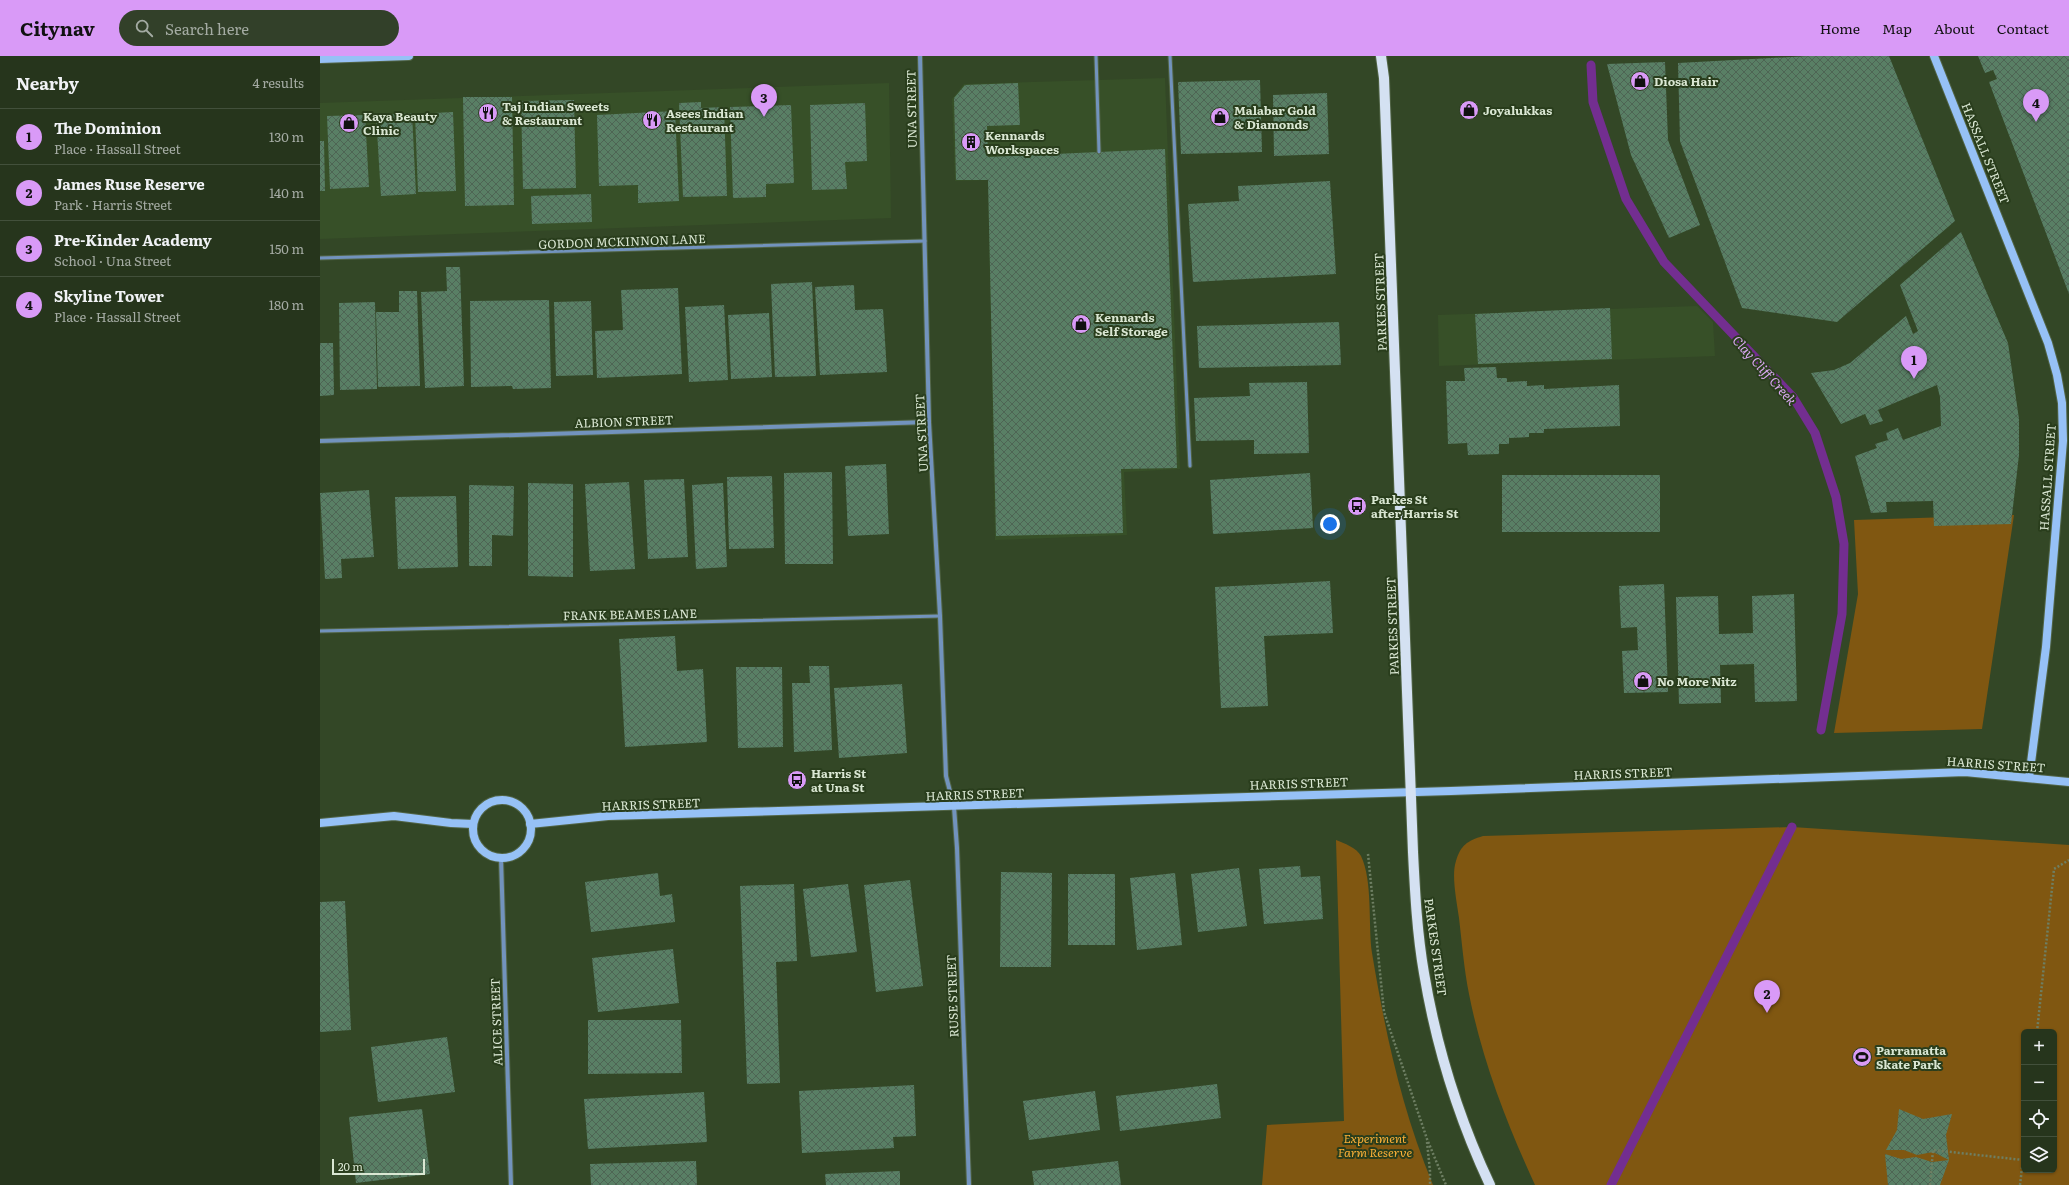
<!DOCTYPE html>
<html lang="en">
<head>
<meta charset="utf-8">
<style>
	:root { --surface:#26351c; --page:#324029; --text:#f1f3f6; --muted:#a4aba3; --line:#42503b; --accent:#d99af7 }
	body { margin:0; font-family:Literata,serif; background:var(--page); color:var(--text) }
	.controls { position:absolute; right:12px; bottom:12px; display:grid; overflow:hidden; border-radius:6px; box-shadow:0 1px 3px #0004 }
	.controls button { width:36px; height:36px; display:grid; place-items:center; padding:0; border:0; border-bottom:1px solid var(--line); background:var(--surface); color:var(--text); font:20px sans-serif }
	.scale { position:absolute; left:12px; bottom:10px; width:93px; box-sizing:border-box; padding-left:4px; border:2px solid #dae7d3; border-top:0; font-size:11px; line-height:14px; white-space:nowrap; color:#dae7d3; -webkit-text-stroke:3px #293d1c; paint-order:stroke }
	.you { position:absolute; left:1010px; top:468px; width:14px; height:14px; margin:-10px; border:3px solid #fff; border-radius:50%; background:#1a73e8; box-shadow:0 0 0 6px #1a73e833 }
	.badge { display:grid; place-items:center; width:26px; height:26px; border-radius:50%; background:var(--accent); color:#111; font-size:13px; font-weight:700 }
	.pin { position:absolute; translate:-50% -33px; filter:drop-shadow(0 1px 2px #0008) }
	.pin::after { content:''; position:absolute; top:21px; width:14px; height:12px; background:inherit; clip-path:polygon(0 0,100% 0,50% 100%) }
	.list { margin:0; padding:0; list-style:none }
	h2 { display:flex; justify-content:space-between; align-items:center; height:52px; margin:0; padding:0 16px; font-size:17px }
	h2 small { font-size:13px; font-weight:400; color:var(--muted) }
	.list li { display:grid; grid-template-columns:26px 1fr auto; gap:12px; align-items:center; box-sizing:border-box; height:56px; padding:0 16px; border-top:1px solid var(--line) }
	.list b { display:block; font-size:15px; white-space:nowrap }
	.list p { margin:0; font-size:13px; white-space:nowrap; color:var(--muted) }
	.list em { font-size:13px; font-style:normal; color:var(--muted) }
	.icon { flex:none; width:22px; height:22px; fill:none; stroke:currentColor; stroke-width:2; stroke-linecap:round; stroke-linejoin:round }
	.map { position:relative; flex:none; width:1749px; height:1129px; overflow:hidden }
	header { display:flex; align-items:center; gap:24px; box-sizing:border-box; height:56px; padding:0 20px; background:var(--accent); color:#111 }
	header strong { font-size:19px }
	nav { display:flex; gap:22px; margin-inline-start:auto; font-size:14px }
	.search { width:280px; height:36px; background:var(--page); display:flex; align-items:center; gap:10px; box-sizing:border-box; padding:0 14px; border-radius:22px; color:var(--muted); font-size:15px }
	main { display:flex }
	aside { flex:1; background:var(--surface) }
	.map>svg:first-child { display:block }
	.built { fill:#375028 }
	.green { fill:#805711; fill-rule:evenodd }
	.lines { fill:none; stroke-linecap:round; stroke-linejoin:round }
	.stream { stroke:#732e90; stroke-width:9 }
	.building { fill:url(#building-cross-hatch) }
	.lane-casing { stroke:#516445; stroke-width:5 }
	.street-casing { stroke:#516445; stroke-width:6 }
	.secondary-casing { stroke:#516445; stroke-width:10 }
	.primary-casing { stroke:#516445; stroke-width:12 }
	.path { stroke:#6e7f63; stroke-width:2.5; stroke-dasharray:2 2; stroke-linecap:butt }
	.lane { stroke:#7293bd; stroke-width:3 }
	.street { stroke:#7293bd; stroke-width:4 }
	.secondary { stroke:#96c1f6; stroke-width:8 }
	.primary { stroke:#d4e1f2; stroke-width:10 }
	.labels { text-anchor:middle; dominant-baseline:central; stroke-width:4; stroke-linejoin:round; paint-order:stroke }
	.poi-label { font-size:12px; font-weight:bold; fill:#dae7d3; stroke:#293d1c; text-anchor:start }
	.street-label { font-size:12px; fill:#dae7d3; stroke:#293d1c }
	.park-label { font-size:12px; font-style:italic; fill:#faaf37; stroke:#293d1c }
	.water-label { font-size:13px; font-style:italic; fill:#dba9f3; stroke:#293d1c }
</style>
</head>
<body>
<header>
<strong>Citynav</strong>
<div class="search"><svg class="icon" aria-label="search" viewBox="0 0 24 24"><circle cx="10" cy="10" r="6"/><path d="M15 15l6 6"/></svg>Search here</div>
<nav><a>Home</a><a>Map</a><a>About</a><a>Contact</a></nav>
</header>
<main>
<aside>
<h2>Nearby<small>4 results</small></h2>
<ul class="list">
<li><span class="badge">1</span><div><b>The Dominion</b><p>Place · Hassall Street</p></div><em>130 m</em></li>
<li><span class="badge">2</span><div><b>James Ruse Reserve</b><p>Park · Harris Street</p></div><em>140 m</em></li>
<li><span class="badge">3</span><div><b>Pre-Kinder Academy</b><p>School · Una Street</p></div><em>150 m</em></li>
<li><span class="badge">4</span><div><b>Skyline Tower</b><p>Place · Hassall Street</p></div><em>180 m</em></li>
</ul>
</aside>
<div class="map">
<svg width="1749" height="1129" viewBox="0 0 1749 1129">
	<defs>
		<pattern id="building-cross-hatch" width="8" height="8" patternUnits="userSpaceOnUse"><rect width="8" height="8" fill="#597f65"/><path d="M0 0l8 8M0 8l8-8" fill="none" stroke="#4e6554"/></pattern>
	</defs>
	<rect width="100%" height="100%" fill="#334726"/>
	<g class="built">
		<path d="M845 22 860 413 804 416 807 479 675 484 668 124 635 125 632 43 644 28Z"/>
		<path d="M569 27 571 162 0 183V47Z"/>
		<path d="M1377 250 1393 266 1395 300 1119 310 1118 259Z"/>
	</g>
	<g class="green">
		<path d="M1694 459 1662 673 1514 677 1538 538 1534 464Z"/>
		<path d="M1472 771 1749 789V1129H1215C1187 1068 1162 1004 1149 938 1144 913 1142 887 1139 862 1137 847 1131 819 1136 805 1141 789 1147 785 1163 780ZM1704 976H1734V1114H1704Z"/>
		<path d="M1016 784C1024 787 1037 792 1041 800 1053 825 1048 869 1052 897 1066 980 1081 1051 1113 1129H942L947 1069 1024 1065Z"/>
	</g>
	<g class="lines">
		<g class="stream">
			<path d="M1271 9 1273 46 1306 143 1344 206 1473 341 1495 377 1516 441 1524 488 1522 558 1501 674"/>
			<path d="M1291 1129 1472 771"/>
		</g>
	</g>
	<g class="building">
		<path d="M1489 0H1569L1635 165 1517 266 1422 252 1360 85 1358 7Z"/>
		<path d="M1658 0H1749V238L1669 26 1677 23 1673 14 1665 17Z"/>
		<path d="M1345 6 1348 84 1380 169 1349 182 1311 99 1287 8Z"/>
		<path d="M940 24 942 96 861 98 858 26Z"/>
		<path d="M698 27 700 69 667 70 668 101 845 93 857 412 801 413 803 477 676 480 668 124H636L634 42 645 29Z"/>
		<path d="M1007 37 1009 98 954 100 953 39Z"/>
		<path d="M143 41H192L194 149 145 150Z"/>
		<path d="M254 44 256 132 203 133 201 45Z"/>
		<path d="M381 46V52L404 51 407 140 363 141 359 47Z"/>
		<path d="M545 47 547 105 525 106 527 133 492 134 490 49Z"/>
		<path d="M471 49 474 127 446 128V141L413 142 410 51Z"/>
		<path d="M355 55 359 145 318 147V129L279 130 277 59Z"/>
		<path d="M133 56 136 135 98 136 95 58Z"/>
		<path d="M92 57 96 138 61 140 56 59Z"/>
		<path d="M45 59 49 131 10 133 7 60Z"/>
		<path d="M0 85H4L5 135H0Z"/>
		<path d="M1010 125 1016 218 873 226 868 148 919 145 918 130Z"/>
		<path d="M271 138 272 166 212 168 211 140Z"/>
		<path d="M1641 176 1688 287 1699 363V399L1691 468 1614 470 1613 445 1566 446 1567 456 1551 457 1535 400 1557 392 1555 388 1568 384 1566 377 1578 372 1583 384 1621 370 1620 341 1617 329 1558 354 1563 365 1550 369 1545 358 1521 368 1491 317 1514 314 1530 307 1586 260 1593 278 1598 275 1580 229Z"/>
		<path d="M126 211H140L144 330 105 332 101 236 127 235Z"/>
		<path d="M492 226 496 320 455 321 451 228Z"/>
		<path d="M534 229 535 254 563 253 567 316 500 319 495 231Z"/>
		<path d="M358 232 362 318 277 322 275 275 303 274 301 234Z"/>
		<path d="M79 235H97L100 330 58 331 56 256H79Z"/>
		<path d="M229 244 231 332 193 333 192 330 151 331 150 245Z"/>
		<path d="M271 245 273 319 236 320 234 246Z"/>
		<path d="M55 246 57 333 20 334 19 247Z"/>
		<path d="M404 249 408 324 369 326 365 251Z"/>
		<path d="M1290 252 1292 303 1158 308 1155 258Z"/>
		<path d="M449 257 452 321 411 323 408 259Z"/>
		<path d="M1019 266 1021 309 879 312 877 270Z"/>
		<path d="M0 287H13L14 339 0 340Z"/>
		<path d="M1176 311 1177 322H1187V326L1207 325V330L1224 329V333L1299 329 1300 370 1224 373V377H1209V381L1189 382V388H1179V398L1148 399 1147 387 1128 388 1126 325H1145L1144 312Z"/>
		<path d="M987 326 989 397 934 398V384L876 385 874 342 930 340 929 327Z"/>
		<path d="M566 408 569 478 528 480 525 410Z"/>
		<path d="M512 416 513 508H465L464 417Z"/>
		<path d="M990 417 993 472 893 478 890 424Z"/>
		<rect x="1182" y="419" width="158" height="57"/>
		<path d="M452 420 454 492 409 493 407 421Z"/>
		<path d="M364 423 368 501 328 503 324 424Z"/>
		<path d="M309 426 315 513 270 515 265 428Z"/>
		<path d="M208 427 253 428V521L208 520Z"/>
		<path d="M403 427 407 511 376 513 372 429Z"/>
		<path d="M149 429 194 430 193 480 172 479V510H149Z"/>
		<path d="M49 434 54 501 21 503 22 522 5 523 0 437Z"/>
		<path d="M136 440 138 511 78 513 75 441Z"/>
		<path d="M1010 525 1013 577 944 580 948 650 901 652 895 531Z"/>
		<path d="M1344 528 1348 636 1304 637 1302 595 1318 594 1317 571 1301 572 1299 530Z"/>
		<path d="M1474 538 1477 645 1435 646 1434 608 1400 609 1401 647 1359 648 1356 541 1398 540 1399 578 1433 577 1432 540Z"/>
		<path d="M355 580 357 615 383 613 387 686 305 691 299 583Z"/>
		<path d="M489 610H509L512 694 474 696 472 627H490Z"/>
		<path d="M416 611H462L463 691 418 692Z"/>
		<path d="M582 628 587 697 519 702 514 632Z"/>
		<path d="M980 810 981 821 1000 820 1003 863 944 868 939 813Z"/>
		<path d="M919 812 927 870 878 876 871 818Z"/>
		<path d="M681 816 732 817 731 911H680Z"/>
		<path d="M338 817 340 840 352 838 355 866 271 876 265 826Z"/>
		<path d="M855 817 862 889 817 894 810 822Z"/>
		<rect x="748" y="818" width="47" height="71"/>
		<path d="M590 824 603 930 556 936 544 829Z"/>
		<path d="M474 828 477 905 456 906 460 1027 427 1028 420 830Z"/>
		<path d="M528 828 537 896 491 901 483 833Z"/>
		<path d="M25 845 31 974 0 976V846Z"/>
		<path d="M353 893 359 947 278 956 272 902Z"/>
		<path d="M268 964H361L362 1017 268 1018Z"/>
		<path d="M127 981 135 1036 58 1046 51 991Z"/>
		<path d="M897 1028 901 1062 800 1075 796 1040Z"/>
		<path d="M594 1029 596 1080 573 1081 574 1092 482 1097 479 1035Z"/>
		<path d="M775 1035 780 1074 709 1084 703 1045Z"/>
		<path d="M384 1036 387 1086 268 1093 264 1043Z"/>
		<path d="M102 1053 110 1118 36 1127 29 1061Z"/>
		<path d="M1579 1053 1603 1063 1632 1058 1626 1079 1629 1104 1620 1129H1568L1565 1098 1581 1103 1596 1101 1612 1106 1629 1104 1613 1096 1597 1099 1584 1094H1566L1577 1074Z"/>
		<path d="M376 1105 377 1129H271L270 1108Z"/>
		<path d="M798 1105 801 1129H714L712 1115Z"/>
		<path d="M580 1115V1129H506L505 1118Z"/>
	</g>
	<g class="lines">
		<g class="lane-casing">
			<g id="lane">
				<path d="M776 0 779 96"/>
				<path d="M850 0 870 410"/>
				<path d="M0 202 605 185"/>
				<path d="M0 575 620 560"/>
			</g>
		</g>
		<g class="street-casing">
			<g id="street">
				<path d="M600 0 609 366 620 560 626 720 634 751 637 792 649 1129"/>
				<path d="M0 385 609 366"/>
				<path d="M181 802 191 1129"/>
			</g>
		</g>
		<g class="secondary-casing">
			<g id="secondary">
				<path d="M1614 0 1728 287 1737 319 1742 347 1743 385 1726 591 1709 722"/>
				<path d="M0 3 89 0"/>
				<circle cx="182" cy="773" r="29"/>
				<path d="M0 767 74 760 131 767 153 768"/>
				<path d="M210 768 288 760 1131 735 1645 716 1749 726"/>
			</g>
		</g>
		<g class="primary-casing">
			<path id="primary" d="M1061 0 1064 22 1093 796C1095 836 1097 877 1104 917 1116 989 1139 1063 1170 1129"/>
		</g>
		<g class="path">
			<path d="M1048 798 1064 956 1107 1083 1126 1129"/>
			<path d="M1717 976 1734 813 1749 804"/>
			<path d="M1107 1086 1110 1115V1129"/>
			<path d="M1610 1129 1613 1094 1703 1104"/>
			<path d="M1700 1129 1704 1095"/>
		</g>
		<use href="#lane" class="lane"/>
		<use href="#street" class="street"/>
		<use href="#secondary" class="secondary"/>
		<use href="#primary" class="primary"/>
	</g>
	<defs>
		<g id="shop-disc" transform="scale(1)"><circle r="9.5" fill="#d99af7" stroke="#293d1c"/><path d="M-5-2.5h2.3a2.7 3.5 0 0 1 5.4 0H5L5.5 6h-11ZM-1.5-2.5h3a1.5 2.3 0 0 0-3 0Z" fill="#111"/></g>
		<g id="restaurant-disc" transform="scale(1)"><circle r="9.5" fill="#d99af7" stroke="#293d1c"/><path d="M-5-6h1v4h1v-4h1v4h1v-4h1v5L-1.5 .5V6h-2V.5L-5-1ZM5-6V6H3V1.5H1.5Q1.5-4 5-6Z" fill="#111"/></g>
		<g id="building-disc" transform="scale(1)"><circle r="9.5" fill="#d99af7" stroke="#293d1c"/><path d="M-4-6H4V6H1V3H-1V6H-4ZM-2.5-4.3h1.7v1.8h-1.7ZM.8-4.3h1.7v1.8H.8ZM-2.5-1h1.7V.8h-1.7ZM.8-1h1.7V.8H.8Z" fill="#111"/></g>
		<g id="bus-disc" transform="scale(1)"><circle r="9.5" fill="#d99af7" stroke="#293d1c"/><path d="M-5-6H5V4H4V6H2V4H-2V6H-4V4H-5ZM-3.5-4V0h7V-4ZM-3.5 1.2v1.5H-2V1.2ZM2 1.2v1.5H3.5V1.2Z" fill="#111"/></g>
		<g id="stadium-disc" transform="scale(1)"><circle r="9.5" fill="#d99af7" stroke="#293d1c"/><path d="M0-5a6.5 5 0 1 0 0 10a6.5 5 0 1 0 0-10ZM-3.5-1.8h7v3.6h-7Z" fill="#111"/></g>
	</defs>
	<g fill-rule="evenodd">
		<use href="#shop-disc" x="1320" y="25"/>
		<use href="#shop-disc" x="1149" y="54"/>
		<use href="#restaurant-disc" x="168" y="57"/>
		<use href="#shop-disc" x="900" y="61"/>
		<use href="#restaurant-disc" x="332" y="64"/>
		<use href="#shop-disc" x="29" y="67"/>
		<use href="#building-disc" x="651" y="86"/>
		<use href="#shop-disc" x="761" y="268"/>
		<use href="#bus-disc" x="1037" y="450"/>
		<use href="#shop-disc" x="1323" y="625"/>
		<use href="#bus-disc" x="477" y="724"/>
		<use href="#stadium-disc" x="1542" y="1001"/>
	</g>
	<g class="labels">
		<g class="poi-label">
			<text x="1334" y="25">Diosa Hair</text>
			<text x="182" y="50">Taj Indian Sweets<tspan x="182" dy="14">&amp; Restaurant</tspan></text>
			<text x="914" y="54">Malabar Gold<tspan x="914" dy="14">&amp; Diamonds</tspan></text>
			<text x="1163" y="54">Joyalukkas</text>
			<text x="346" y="57">Asees Indian<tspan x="346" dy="14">Restaurant</tspan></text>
			<text x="43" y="60">Kaya Beauty<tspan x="43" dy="14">Clinic</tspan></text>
			<text x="665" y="79">Kennards<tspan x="665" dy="14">Workspaces</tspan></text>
			<text x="775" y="261">Kennards<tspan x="775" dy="14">Self Storage</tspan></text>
			<text x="1051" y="443">Parkes St<tspan x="1051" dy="14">after Harris St</tspan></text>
			<text x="1337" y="625">No More Nitz</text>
			<text x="491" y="717">Harris St<tspan x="491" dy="14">at Una St</tspan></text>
			<text x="1556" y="994">Parramatta<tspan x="1556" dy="14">Skate Park</tspan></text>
		</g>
		<g class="street-label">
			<text transform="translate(591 53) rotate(-91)">UNA STREET</text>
			<text transform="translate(1666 97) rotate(68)">HASSALL STREET</text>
			<text transform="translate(302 185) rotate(-2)">GORDON MCKINNON LANE</text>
			<text transform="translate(1060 246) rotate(-92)">PARKES STREET</text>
			<text transform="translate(304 365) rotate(-2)">ALBION STREET</text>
			<text transform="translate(601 377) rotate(-93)">UNA STREET</text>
			<text transform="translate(1727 421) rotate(-86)">HASSALL STREET</text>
			<text transform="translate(310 558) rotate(-1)">FRANK BEAMES LANE</text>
			<text transform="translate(1072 570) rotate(-92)">PARKES STREET</text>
			<text transform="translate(1676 708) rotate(4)">HARRIS STREET</text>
			<text transform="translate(1303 717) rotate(-2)">HARRIS STREET</text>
			<text transform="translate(979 727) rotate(-2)">HARRIS STREET</text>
			<text transform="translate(655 738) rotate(-2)">HARRIS STREET</text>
			<text transform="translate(331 748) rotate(-2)">HARRIS STREET</text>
			<text transform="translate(1116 891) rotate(82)">PARKES STREET</text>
			<text transform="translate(632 940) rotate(-92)">RUSE STREET</text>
			<text transform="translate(176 966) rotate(-92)">ALICE STREET</text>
		</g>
		<g class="park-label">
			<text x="1055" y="1082">Experiment<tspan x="1055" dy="14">Farm Reserve</tspan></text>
		</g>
		<g class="water-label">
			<text transform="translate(1445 314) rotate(48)">Clay Cliff Creek</text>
		</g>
	</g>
</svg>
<div class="controls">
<button>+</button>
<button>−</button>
<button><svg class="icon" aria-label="locate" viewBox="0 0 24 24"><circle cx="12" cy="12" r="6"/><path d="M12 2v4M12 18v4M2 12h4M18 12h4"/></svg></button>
<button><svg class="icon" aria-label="layers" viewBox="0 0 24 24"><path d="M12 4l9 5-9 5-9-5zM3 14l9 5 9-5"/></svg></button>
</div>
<div class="scale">20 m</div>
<div class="you"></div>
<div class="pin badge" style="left:1594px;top:323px">1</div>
<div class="pin badge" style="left:1447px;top:957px">2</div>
<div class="pin badge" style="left:444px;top:61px">3</div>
<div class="pin badge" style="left:1716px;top:66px">4</div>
</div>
</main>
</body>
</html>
